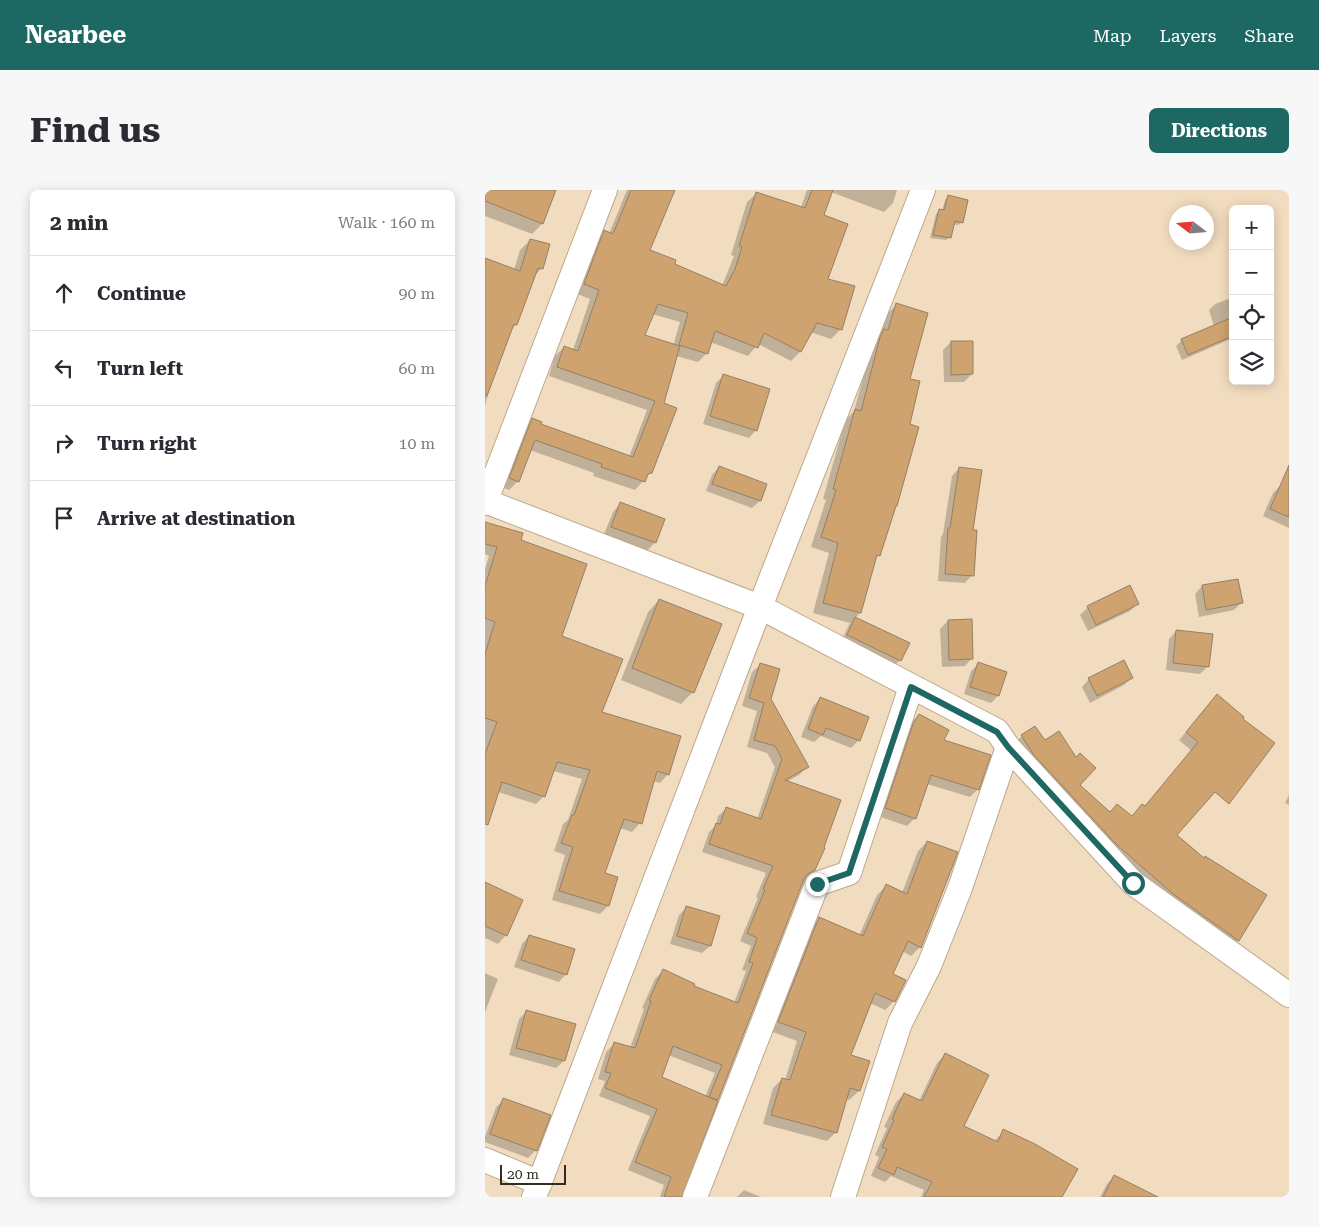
<!DOCTYPE html>
<html lang="en">
<head>
<meta charset="utf-8">
<style>
	:root { --surface:#fff; --page:#f7f7f7; --text:#2b2b33; --muted:#7c7c81; --line:#e1e1e2; --accent:#1d6863 }
	body { margin:0; font-family:"Roboto Serif",serif; background:var(--page); color:var(--text) }
	.controls { position:absolute; right:15px; top:15px; display:grid; overflow:hidden; border-radius:8px; box-shadow:0 2px 12px #0003 }
	.controls button { width:45px; height:45px; display:grid; place-items:center; padding:0; border:0; border-bottom:1px solid var(--line); background:var(--surface); color:var(--text); font:25px sans-serif }
	.compass { position:absolute; left:684px; top:15px; width:45px; height:45px; border-radius:50%; background:var(--surface); box-shadow:0 2px 12px #0003; rotate:286deg }
	.scale { position:absolute; left:15px; bottom:12px; width:66px; box-sizing:border-box; padding-left:5px; border:2px solid #342c21; border-top:0; font-size:14px; line-height:18px; white-space:nowrap; color:#342c21; -webkit-text-stroke:4px #fff; paint-order:stroke }
	.stop { position:absolute; width:15px; height:15px; margin:-11px; border:4px solid #1d6863; border-radius:50%; background:#fff }
	.stop.end { background:#1d6863; border-color:#fff; box-shadow:0 1px 5px #0008 }
	.list { margin:0; padding:0; list-style:none }
	h2 { display:flex; justify-content:space-between; align-items:center; height:65px; margin:0; padding:0 20px; font-size:21px }
	h2 small { font-size:16px; font-weight:400; color:var(--muted) }
	.list li { display:grid; grid-template-columns:32px 1fr auto; gap:15px; align-items:center; box-sizing:border-box; height:75px; padding:0 20px; border-top:1px solid var(--line) }
	.list b { display:block; font-size:19px; white-space:nowrap }
	.list em { font-size:16px; font-style:normal; color:var(--muted) }
	.icon { flex:none; width:28px; height:28px; fill:none; stroke:currentColor; stroke-width:2; stroke-linecap:round; stroke-linejoin:round }
	.map { position:relative; flex:none; width:804px; height:1007px; overflow:hidden; border-radius:8px }
	header { display:flex; align-items:center; gap:30px; box-sizing:border-box; height:70px; padding:0 25px; background:var(--accent); color:#fff }
	header strong { font-size:24px }
	nav { display:flex; gap:28px; margin-inline-start:auto; font-size:18px }
	.intro { display:flex; align-items:center; justify-content:space-between; box-sizing:border-box; height:120px; padding:0 30px }
	h1 { margin:0; font-size:35px }
	.button { padding:12px 22px; border-radius:8px; background:var(--accent); color:#fff; font-size:18px; font-weight:700 }
	main { display:flex; gap:30px; padding:0 30px }
	aside { flex:1; background:var(--surface); border-radius:8px; box-shadow:0 2px 12px #0003 }
	.map>svg:first-child { display:block }
	.shadow { fill:#0003; fill-rule:evenodd }
	.building { fill:#cea370; stroke:#957f66 }
	.lines { fill:none; stroke-linecap:round; stroke-linejoin:round }
	.minor-casing { stroke:#bda88d; stroke-width:26 }
	.minor { stroke:#fff; stroke-width:24 }
	.route { stroke:#1d6863; stroke-width:6 }
</style>
</head>
<body>
<header>
<strong>Nearbee</strong>
<nav><a>Map</a><a>Layers</a><a>Share</a></nav>
</header>
<div class="intro"><h1>Find us</h1><a class="button">Directions</a></div>
<main>
<aside>
<h2>2 min<small>Walk · 160 m</small></h2>
<ul class="list">
<li><svg class="icon" aria-label="ahead" viewBox="0 0 24 24"><path d="M12 20V5M6 11l6-6 6 6"/></svg><div><b>Continue</b></div><em>90 m</em></li>
<li><svg class="icon" aria-label="left" viewBox="0 0 24 24"><path d="M17 20v-9H6M10 6l-5 5 5 5"/></svg><div><b>Turn left</b></div><em>60 m</em></li>
<li><svg class="icon" aria-label="right" viewBox="0 0 24 24"><path d="M7 20v-9h11M14 6l5 5-5 5"/></svg><div><b>Turn right</b></div><em>10 m</em></li>
<li><svg class="icon" aria-label="arrive" viewBox="0 0 24 24"><path d="M6 21V4h12l-3 4 3 4H6"/></svg><div><b>Arrive at destination</b></div></li>
</ul>
</aside>
<div class="map">
<svg width="804" height="1007" viewBox="0 0 804 1007">
	<rect width="100%" height="100%" fill="#f2dcbf"/>
	<g class="shadow">
		<path d="M0 0H70L57 34 47 44 0 26Z"/>
		<path d="M142 0H188L164 60 188 75 237 96 249 66 246 65 262 12 272 3 316 17 322 0H412L408 13 399 22 346 2 337 25 342 89 356 139 346 149 325 142 315 162 306 171 273 154 263 166 225 152 222 163 213 172 191 166 177 214 166 282 150 300 108 286 109 283 45 260 33 291 24 300 16 297 39 239 48 229 55 235 144 267 162 220 64 186 70 166 79 157 88 160 105 109 90 103 111 51 120 42 124 44ZM167 124 195 132 188 156 159 145Z"/>
		<path d="M463 6 477 32 473 35 468 34 465 47 461 50 445 48 451 24 454 21H457L460 10Z"/>
		<path d="M45 50 57 78 48 87 31 135 25 140 9 184 0 215V68H3L2 70 29 80 35 60Z"/>
		<path d="M746 108 748 112V148L697 170 691 156 697 150 729 136 724 120 730 114Z"/>
		<path d="M412 114 423 190V235L411 316 409 318 394 365 389 369 375 423 370 428 415 470 408 477 355 453 365 433 328 423 344 363 326 357 341 310 338 309 360 231 369 221 388 151 395 144 401 125Z"/>
		<path d="M466 152 487 184 479 192H459L458 160Z"/>
		<path d="M238 186 271 240 264 248 218 234 231 193Z"/>
		<path d="M234 277 275 311 267 318 221 301 227 285Z"/>
		<path d="M474 278 487 341V385L480 393 453 391 456 347 458 344 467 286Z"/>
		<path d="M796 295 804 299V338L778 326 788 303Z"/>
		<path d="M135 314 170 352 163 360 119 344 128 322Z"/>
		<path d="M0 333 34 351 76 447 115 523 183 584 175 593 168 591 155 633 147 642 135 638 119 683 123 716 115 724 67 710 80 665 69 661 78 634 83 630 97 589 68 581 59 606 51 614 13 602 0 629V379L4 366 0 364Z"/>
		<path d="M717 396 756 413 749 420 714 427 710 404Z"/>
		<path d="M174 410 208 502 196 514 136 490 163 422Z"/>
		<path d="M653 413 645 421 603 441 595 425 603 417Z"/>
		<path d="M463 431 487 468 480 476 457 477 455 439Z"/>
		<path d="M691 441 723 476 715 484 681 480 684 449Z"/>
		<path d="M493 474 513 506 506 513 479 504 486 481Z"/>
		<path d="M275 475 285 509 322 577 314 585 301 592 329 680 318 689 230 911 195 1007H175L179 995 143 980 165 926 114 906 120 891 113 889 121 862 129 854 145 858 159 819 157 818 170 789 178 781 208 796 249 813 261 781 257 780 266 756 255 751 273 708 271 707 281 683 217 662 224 642 231 635 233 626 241 619 272 629 290 577 282 563 262 557 272 521 257 516 267 482ZM183 865 230 883 220 907 175 888Z"/>
		<path d="M646 488 639 495 605 513 597 497 604 489Z"/>
		<path d="M336 508 374 550 366 558 336 546 329 552 316 547 328 516Z"/>
		<path d="M725 514 719 575 691 645 719 669 781 706 753 751 744 759 679 712 528 555 537 546 550 538 559 552 594 595 624 623 646 627 659 617 707 561 694 550Z"/>
		<path d="M434 525 457 551 493 599 485 607 442 594 430 628 422 636 393 626 426 533Z"/>
		<path d="M804 605V615L800 613Z"/>
		<path d="M442 652 435 757 426 766 417 761 406 785 409 811 400 820 385 813 365 866 383 872 374 901 364 910 360 909 351 942 342 951 278 934 288 898 297 889 300 890 312 851 285 841 325 738 334 729 374 746 392 705 401 696 417 703 433 661Z"/>
		<path d="M0 695 21 745 13 754 0 748Z"/>
		<path d="M202 717 234 727 225 756 217 763 185 754 194 725Z"/>
		<path d="M44 746 81 784 74 792 29 777 37 754Z"/>
		<path d="M0 783 13 789 0 822Z"/>
		<path d="M42 821 89 835 79 871 71 878 24 865 34 829Z"/>
		<path d="M460 865 477 936 509 951 519 941 575 1007H436L439 1000 406 986 400 992 386 986 394 967 390 965 402 938 399 937 411 912 419 904 434 911 452 873Z"/>
		<path d="M19 910 51 960 43 968 0 952V947L11 917Z"/>
		<path d="M629 986 649 1007H615L622 994Z"/>
		<path d="M259 1000 276 1007H252Z"/>
	</g>
	<g class="building">
		<path d="M0 0H71L58 34 0 11Z"/>
		<path d="M146 0H190L165 60 191 70 190 74 241 96 250 79 257 57 254 56 271 2 320 18 327 0H348L339 25 363 34 343 89 370 96 357 140 332 133 316 162 279 143 273 158 230 141 223 164 194 155 203 123 173 114 160 145 195 156 179 213 192 218 167 283 163 284 160 292 116 277 117 274 50 250 34 292 24 288 47 228 57 232 56 234 148 267 170 211 72 177 79 156 93 161 114 100 99 94 119 40 128 44Z"/>
		<path d="M463 5 483 10 478 33 470 31 466 48 448 45 454 19 459 20Z"/>
		<path d="M45 49 65 54 58 79 53 78 32 135 29 134 2 206H0V68L35 81Z"/>
		<path d="M411 113 443 123 425 189 435 191 425 234 434 237 412 316H411L395 366 392 365 376 423 338 413 353 353 336 347 351 300 348 299 370 219 376 221 395 147 399 139 403 140Z"/>
		<path d="M748 127V146L703 165 696 149Z"/>
		<path d="M466 151H488V184L466 185Z"/>
		<path d="M238 184 285 199 272 241 225 226Z"/>
		<path d="M804 275V327L785 319Z"/>
		<path d="M234 276 282 294 276 311 227 294Z"/>
		<path d="M474 277 497 280 488 340H492L489 386 460 384 463 338H465Z"/>
		<path d="M135 312 180 329 171 353 126 337Z"/>
		<path d="M0 332 38 343 36 350 102 374 77 446 138 469 117 522 196 546 184 585 172 581 157 634 139 629 120 683 133 687 124 716 74 701 88 657 76 653 87 625H89L105 580 72 572 60 607 17 592 3 635 0 634V564L12 532 0 528V464L10 432 0 428V396L12 357 0 354Z"/>
		<path d="M753 389 758 413 721 420 717 395Z"/>
		<path d="M645 395 654 414 611 435 602 416Z"/>
		<path d="M174 409 237 434 209 503 147 478Z"/>
		<path d="M370 427 425 453 416 471 362 445Z"/>
		<path d="M487 429 488 469 464 470 463 430Z"/>
		<path d="M691 440 728 444 724 477 688 473Z"/>
		<path d="M639 470 648 488 612 506 603 488Z"/>
		<path d="M493 472 522 482 514 506 485 497Z"/>
		<path d="M275 473 295 479 286 509 324 577 300 590 356 610 339 657 340 658 330 680 323 684 319 689 233 910 224 907 237 875 188 856 177 887 233 911 197 1007H179L186 987 150 972 172 919 120 898 126 883 120 882 129 852 150 858 166 811 164 810 178 779 210 794 209 796 253 813 268 773 264 772 272 748 262 743 280 700 278 699 288 676 224 654 231 633 235 634 241 617 276 629 297 569 290 556 269 550 279 513 264 508Z"/>
		<path d="M732 504 759 527 758 529 790 553 744 614 730 602 692 645 719 668 720 666 782 705 754 751 688 704 631 654 548 564 536 545 550 536 560 550 574 541 591 567 595 563 611 578 595 595 625 622 632 614 647 626 657 614 660 616 713 552 701 542Z"/>
		<path d="M335 507 384 527 375 551 341 538 338 545 323 539Z"/>
		<path d="M434 524 464 540 459 550 506 565 494 600 446 585 431 629 400 618 428 534Z"/>
		<path d="M442 651 473 662 436 758 423 751 408 784 421 790 410 812 390 803 366 865 385 871 375 901 365 898 352 943 286 925 297 888 305 890 321 842 293 832 334 727 378 746 401 694 422 704Z"/>
		<path d="M0 692 38 710 22 746 0 736Z"/>
		<path d="M201 716 235 726 226 756 192 746Z"/>
		<path d="M44 745 90 759 82 785 36 770Z"/>
		<path d="M41 820 91 834 80 871 31 858Z"/>
		<path d="M460 863 504 885 479 936 513 952 518 939 550 954 593 979 577 1007H439L447 992 412 977 409 985 393 978 402 959 397 957 409 930 407 929 419 903 437 911Z"/>
		<path d="M18 908 66 925 52 961 5 944Z"/>
		<path d="M629 985 673 1007H618Z"/>
	</g>
	<g class="lines">
		<g class="minor-casing">
			<g id="minor">
				<path d="M0 311 275 417 512 541 523 557 648 693 804 805"/>
				<path d="M0 313 120 0"/>
				<path d="M0 970 55 993"/>
				<path d="M49 1007 275 417 438 0"/>
				<path d="M210 1007 332 694 364 683 426 497"/>
				<path d="M358 1007 415 833 444 776 475 698 523 557"/>
			</g>
		</g>
		<use href="#minor" class="minor"/>
	</g>
	<g class="lines">
		<path class="route" d="M332 694 364 683 426 497 512 542 523 557 648 693"/>
	</g>
</svg>
<div class="controls">
<button>+</button>
<button>−</button>
<button><svg class="icon" aria-label="locate" viewBox="0 0 24 24"><circle cx="12" cy="12" r="6"/><path d="M12 2v4M12 18v4M2 12h4M18 12h4"/></svg></button>
<button><svg class="icon" aria-label="layers" viewBox="0 0 24 24"><path d="M12 4l9 5-9 5-9-5zM3 14l9 5 9-5"/></svg></button>
</div>
<svg class="compass" viewBox="-18 -18 36 36"><path d="M0-13l5 13h-10z" fill="#e53935"/><path d="M0 13l5-13h-10z" fill="#7c7c81"/></svg>
<div class="scale">20 m</div>
<div class="stop" style="left:648px;top:693px"></div>
<div class="stop end" style="left:332px;top:694px"></div>
</div>
</main>
</body>
</html>
